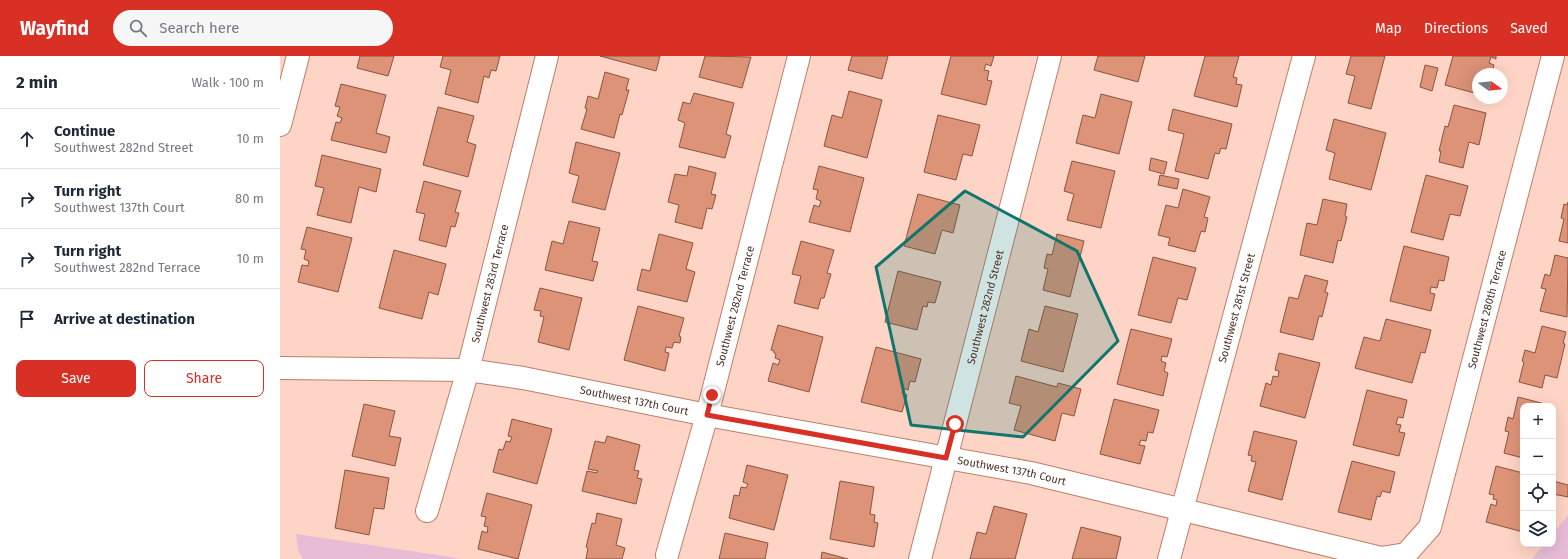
<!DOCTYPE html>
<html lang="en">
<head>
<meta charset="utf-8">
<style>
	:root { --surface:#fff; --page:#f6f6f7; --text:#1f2937; --muted:#747a83; --line:#e0e1e3; --accent:#d93025 }
	body { margin:0; font-family:"Fira Sans",sans-serif; background:var(--page); color:var(--text) }
	.controls { position:absolute; right:12px; bottom:12px; display:grid; overflow:hidden; border-radius:8px; box-shadow:0 4px 16px #0002 }
	.controls button { width:36px; height:36px; display:grid; place-items:center; padding:0; border:0; border-bottom:1px solid var(--line); background:var(--surface); color:var(--text); font:20px sans-serif }
	.compass { position:absolute; left:1192px; top:12px; width:36px; height:36px; border-radius:50%; background:var(--surface); box-shadow:0 4px 16px #0002; rotate:105deg }
	.stop { position:absolute; width:12px; height:12px; margin:-9px; border:3px solid #d93025; border-radius:50%; background:#fff }
	.stop.end { background:#d93025; border-color:#fff; box-shadow:0 1px 4px #0008 }
	.list { margin:0; padding:0; list-style:none }
	h2 { display:flex; justify-content:space-between; align-items:center; height:52px; margin:0; padding:0 16px; font-size:17px }
	h2 small { font-size:13px; font-weight:400; color:var(--muted) }
	.list li { display:grid; grid-template-columns:26px 1fr auto; gap:12px; align-items:center; box-sizing:border-box; height:60px; padding:0 16px; border-top:1px solid var(--line) }
	.list b { display:block; font-size:15px; white-space:nowrap }
	.list p { margin:0; font-size:13px; white-space:nowrap; color:var(--muted) }
	.list em { font-size:13px; font-style:normal; color:var(--muted) }
	.actions { display:flex; gap:8px; padding:12px 16px }
	.actions a { flex:1; padding:9px 0; border:1px solid var(--accent); border-radius:8px; text-align:center; font-size:14px; color:var(--accent) }
	.actions .main { background:var(--accent); color:#fff }
	.icon { flex:none; width:22px; height:22px; fill:none; stroke:currentColor; stroke-width:2; stroke-linecap:round; stroke-linejoin:round }
	.map { position:relative; flex:none; width:1288px; height:503px; overflow:hidden }
	header { display:flex; align-items:center; gap:24px; box-sizing:border-box; height:56px; padding:0 20px; background:var(--accent); color:#fff }
	header strong { font-size:19px }
	nav { display:flex; gap:22px; margin-inline-start:auto; font-size:14px }
	.search { width:280px; height:36px; background:var(--page); display:flex; align-items:center; gap:10px; box-sizing:border-box; padding:0 14px; border-radius:22px; color:var(--muted); font-size:15px }
	main { display:flex }
	aside { flex:1; background:var(--surface) }
	.map>svg:first-child { display:block }
	.green { fill:#e8bcd7 }
	.building { fill:#dd9378; stroke:#8c533d }
	.lines { fill:none; stroke-linecap:round; stroke-linejoin:round }
	.minor-casing { stroke:#bd7f68; stroke-width:24 }
	.minor { stroke:#fff; stroke-width:22 }
	.route { stroke:#d93025; stroke-width:5 }
	.marked { fill:#0f766e; fill-opacity:0.2; stroke:#0f766e; stroke-width:3; stroke-linejoin:round }
	.labels { text-anchor:middle; dominant-baseline:central; stroke-width:3.5; stroke-linejoin:round; paint-order:stroke }
	.street-label { font-size:11px; fill:#4d3329; stroke:#f6e8e3 }
</style>
</head>
<body>
<header>
<strong>Wayfind</strong>
<div class="search"><svg class="icon" aria-label="search" viewBox="0 0 24 24"><circle cx="10" cy="10" r="6"/><path d="M15 15l6 6"/></svg>Search here</div>
<nav><a>Map</a><a>Directions</a><a>Saved</a></nav>
</header>
<main>
<aside>
<h2>2 min<small>Walk · 100 m</small></h2>
<ul class="list">
<li><svg class="icon" aria-label="ahead" viewBox="0 0 24 24"><path d="M12 20V5M6 11l6-6 6 6"/></svg><div><b>Continue</b><p>Southwest 282nd Street</p></div><em>10 m</em></li>
<li><svg class="icon" aria-label="right" viewBox="0 0 24 24"><path d="M7 20v-9h11M14 6l5 5-5 5"/></svg><div><b>Turn right</b><p>Southwest 137th Court</p></div><em>80 m</em></li>
<li><svg class="icon" aria-label="right" viewBox="0 0 24 24"><path d="M7 20v-9h11M14 6l5 5-5 5"/></svg><div><b>Turn right</b><p>Southwest 282nd Terrace</p></div><em>10 m</em></li>
<li><svg class="icon" aria-label="arrive" viewBox="0 0 24 24"><path d="M6 21V4h12l-3 4 3 4H6"/></svg><div><b>Arrive at destination</b></div></li>
</ul>
<div class="actions"><a class="main">Save</a><a>Share</a></div>
</aside>
<div class="map">
<svg width="1288" height="503" viewBox="0 0 1288 503">
	<rect width="100%" height="100%" fill="#fdd4c5"/>
	<g class="green">
		<path d="M1288 459V503H1252L1264 488H1273V478Z"/>
		<path d="M16 478 164 500 181 503H23L18 494Z"/>
	</g>
	<g class="building">
		<path d="M80 0H114L108 20 77 12Z"/>
		<path d="M163 0H220L216 15 211 14 209 22 204 20 198 47 165 38 171 14 160 11Z"/>
		<path d="M320 0H380L376 15Z"/>
		<path d="M425 0 471 1 462 32 419 21Z"/>
		<path d="M572 0H608L602 23 568 14Z"/>
		<path d="M671 0H714L711 10 706 8 704 14 709 15 707 24 712 25 706 49 661 38Z"/>
		<path d="M818 0H865L858 26 814 14Z"/>
		<path d="M925 0H959L953 21 957 22 956 28 962 29 957 51 914 40Z"/>
		<path d="M1071 0H1105L1091 53 1068 47 1075 20 1066 18Z"/>
		<path d="M1173 0H1216V3L1211 1 1209 7 1214 9 1212 17 1215 18H1198V38L1165 29Z"/>
		<path d="M1145 9 1158 12 1152 35 1140 31Z"/>
		<path d="M325 16 349 23 346 34H349L342 59 340 58 334 82 301 73 307 53 305 52 308 40 318 43Z"/>
		<path d="M61 28 106 39 96 77 110 81 106 97 51 84 56 66 60 67 62 62 57 60 60 51 55 50Z"/>
		<path d="M569 35 602 44 587 102 544 90 552 59 562 62Z"/>
		<path d="M414 37 454 47 446 78 451 80 445 102 399 91 405 67 398 64 403 46 410 48Z"/>
		<path d="M821 38 852 46 839 98 796 87 803 59 815 62Z"/>
		<path d="M1174 49 1206 57 1199 89 1189 86 1183 112 1159 106 1161 95H1159L1165 70 1168 71Z"/>
		<path d="M158 51 194 60 187 86 196 89 188 121 143 109Z"/>
		<path d="M893 53 952 68 946 93 941 92 939 98 935 97 928 123 895 115 904 78 888 74Z"/>
		<path d="M658 59 700 69 692 100 683 98 676 124 644 116Z"/>
		<path d="M1054 63 1106 77 1091 134 1049 123 1055 97 1046 94Z"/>
		<path d="M296 86 340 97 325 154 292 146 299 120 289 117Z"/>
		<path d="M42 99 101 113 96 136 79 131 71 167 37 159 44 132 35 130Z"/>
		<path d="M871 102 887 106 884 118 869 114Z"/>
		<path d="M792 105 835 115 821 172 787 164 794 138 784 135Z"/>
		<path d="M409 110 436 117 431 138 436 139 432 153 427 152 422 173 395 166 399 149 388 146 395 118 407 120Z"/>
		<path d="M539 110 584 122 570 176 529 166 534 149 539 151 541 145 536 143 538 134 533 133Z"/>
		<path d="M880 119 899 123 897 133 878 129Z"/>
		<path d="M1146 119 1188 130 1180 160 1170 158 1163 184 1131 176Z"/>
		<path d="M144 125 181 135 175 156 179 157 175 171 171 170 166 191 139 184 145 158 136 156Z"/>
		<path d="M903 133 930 141 924 161 928 162 925 176 921 175 915 196 888 189 890 182 878 179 886 149 898 152Z"/>
		<path d="M638 138 680 149 673 177 662 174 655 198 624 190Z"/>
		<path d="M1043 143 1067 148 1065 160 1067 161 1061 185 1058 184 1053 207 1020 199 1027 167 1037 169Z"/>
		<path d="M1288 146V187L1279 185 1284 163 1281 162 1284 148 1287 149Z"/>
		<path d="M289 165 320 172 312 205 318 206 313 225 265 214 272 185 283 188Z"/>
		<path d="M27 171 72 182 58 236 18 226 22 209 28 210 29 205 24 203 26 194 21 193Z"/>
		<path d="M379 178 413 187 406 213 415 216 407 246 357 234 362 213 370 215Z"/>
		<path d="M777 178 804 185 790 241 763 234 768 213 764 212 767 198 772 199Z"/>
		<path d="M521 185 554 194 547 217 551 218 544 242H541L538 253 514 247 521 220 512 218Z"/>
		<path d="M1124 190 1169 201 1164 225 1159 224 1157 232 1151 231 1150 237 1155 238 1151 255 1110 245Z"/>
		<path d="M114 194 166 208 158 239 149 236 142 263 99 252Z"/>
		<path d="M1275 199 1288 202 1287 261 1260 255 1266 233 1261 232 1265 218 1270 220Z"/>
		<path d="M873 201 916 212 907 244 898 242 891 267 858 259Z"/>
		<path d="M618 215 661 226 655 247 648 246 647 251 643 250 637 274 605 266Z"/>
		<path d="M1025 219 1048 225 1045 236 1048 237 1042 261 1039 260 1033 284 1000 276 1009 241 1018 243Z"/>
		<path d="M260 232 302 242 289 294 258 286 264 261 260 260 261 255 254 254Z"/>
		<path d="M358 250 404 262 399 280 401 281 400 287 394 286 392 292 386 291 385 296 389 297 385 315 344 304Z"/>
		<path d="M765 250 798 258 783 316 741 305 749 273 758 276Z"/>
		<path d="M1106 263 1151 274 1145 297 1141 296 1132 327 1075 312 1084 281 1100 285Z"/>
		<path d="M498 269 543 281 529 336 488 325 493 307 498 309 500 304 495 302 496 298 494 297V295L491 294Z"/>
		<path d="M1262 270 1286 276 1283 287 1285 288 1277 322 1265 319 1262 332 1239 326 1244 306 1242 305 1245 294 1255 297Z"/>
		<path d="M851 273 892 283 887 301 882 300 881 305 886 307 884 315 888 317 883 340 837 328Z"/>
		<path d="M596 291 641 303 635 326 630 325 628 334 623 332 622 337 627 339 622 356 581 346Z"/>
		<path d="M999 297 1040 307 1025 362 980 350 986 327 991 329 993 320 998 321 999 315 995 314Z"/>
		<path d="M736 320 777 331 778 327 801 333 794 360 782 357 775 385 734 374 741 350 729 347Z"/>
		<path d="M1087 334 1127 344 1123 362 1118 361 1116 368 1121 369 1119 376 1125 377 1119 400 1073 389Z"/>
		<path d="M1238 341 1265 348 1264 350H1243V402L1224 397 1229 376 1225 375 1228 361 1233 363Z"/>
		<path d="M834 343 879 354 873 377 868 376 866 385 861 384 859 389 865 390 860 408 820 398Z"/>
		<path d="M84 348 115 355 109 380 121 382 115 410 72 400Z"/>
		<path d="M232 363 272 373 257 428 213 416 219 393 223 394 226 385 230 386 232 381 228 380Z"/>
		<path d="M974 375 1017 385 1002 444 968 435 976 406 971 405 972 400 968 399Z"/>
		<path d="M327 380 360 389 354 414 359 415 357 422 362 423 356 448 302 435 307 415 317 417 318 415 308 413 315 385 325 387Z"/>
		<path d="M1072 405 1115 416 1110 437 1102 435 1100 441 1097 440 1091 464 1058 456Z"/>
		<path d="M467 409 508 419 494 474 449 462 454 439 459 440 461 431 466 432 468 428 463 426Z"/>
		<path d="M1216 410 1243 417V476L1206 466 1211 448 1216 450 1217 444 1213 443 1214 439 1209 438Z"/>
		<path d="M65 414 109 422 104 453 94 452 89 479 55 472Z"/>
		<path d="M560 425 594 431 590 458 595 459 594 466 598 467 594 491 550 483Z"/>
		<path d="M1273 425 1288 429V441L1273 438Z"/>
		<path d="M207 437 252 449 238 503 198 493 202 475 207 477 208 471 204 470 206 461 201 460Z"/>
		<path d="M714 450 747 458 735 503H690L697 476 706 478Z"/>
		<path d="M317 457 342 463 336 489 345 492 342 503H306L308 492 306 491 312 467 315 468Z"/>
		<path d="M801 471 841 481 836 503H792Z"/>
		<path d="M445 477 488 487 485 503H439Z"/>
		<path d="M542 496 568 503H541Z"/>
	</g>
	<g class="lines">
		<g class="minor-casing">
			<g id="minor">
				<path d="M0 69 18 0"/>
				<path id="s1" d="M0 312 188 314 243 322 427 359 751 417 1101 502 1126 498 1150 471 1273 0"/>
				<path id="s2" d="M147 455 188 314 267 0"/>
				<path id="s3" d="M387 499 427 359 519 0"/>
				<path id="s4" d="M640 503 770 0"/>
				<path id="s5" d="M889 503 1024 0"/>
			</g>
		</g>
		<use href="#minor" class="minor"/>
	</g>
	<g class="lines">
		<path class="route" d="M432 339 427 359 666 402 675 368"/>
	</g>
	<path class="marked" d="M685 135 797 195 838 285 743 381 631 369 596 211Z"/>
	<g class="labels">
		<g class="street-label">
			<text stroke="none"><textPath href="#s2" startOffset="236">Southwest 283rd Terrace</textPath></text>
			<text stroke="none"><textPath href="#s3" startOffset="258">Southwest 282nd Terrace</textPath></text>
			<text stroke="none"><textPath href="#s4" startOffset="260">Southwest 282nd Street</textPath></text>
			<text stroke="none"><textPath href="#s5" startOffset="260">Southwest 281st Street</textPath></text>
			<text stroke="none"><textPath href="#s1" startOffset="1407">Southwest 280th Terrace</textPath></text>
			<text stroke="none"><textPath href="#s1" startOffset="357">Southwest 137th Court</textPath></text>
			<text stroke="none"><textPath href="#s1" startOffset="741">Southwest 137th Court</textPath></text>
		</g>
	</g>
</svg>
<div class="controls">
<button>+</button>
<button>−</button>
<button><svg class="icon" aria-label="locate" viewBox="0 0 24 24"><circle cx="12" cy="12" r="6"/><path d="M12 2v4M12 18v4M2 12h4M18 12h4"/></svg></button>
<button><svg class="icon" aria-label="layers" viewBox="0 0 24 24"><path d="M12 4l9 5-9 5-9-5zM3 14l9 5 9-5"/></svg></button>
</div>
<svg class="compass" viewBox="-18 -18 36 36"><path d="M0-13l5 13h-10z" fill="#e53935"/><path d="M0 13l5-13h-10z" fill="#747a83"/></svg>
<div class="stop" style="left:675px;top:368px"></div>
<div class="stop end" style="left:432px;top:339px"></div>
</div>
</main>
</body>
</html>
